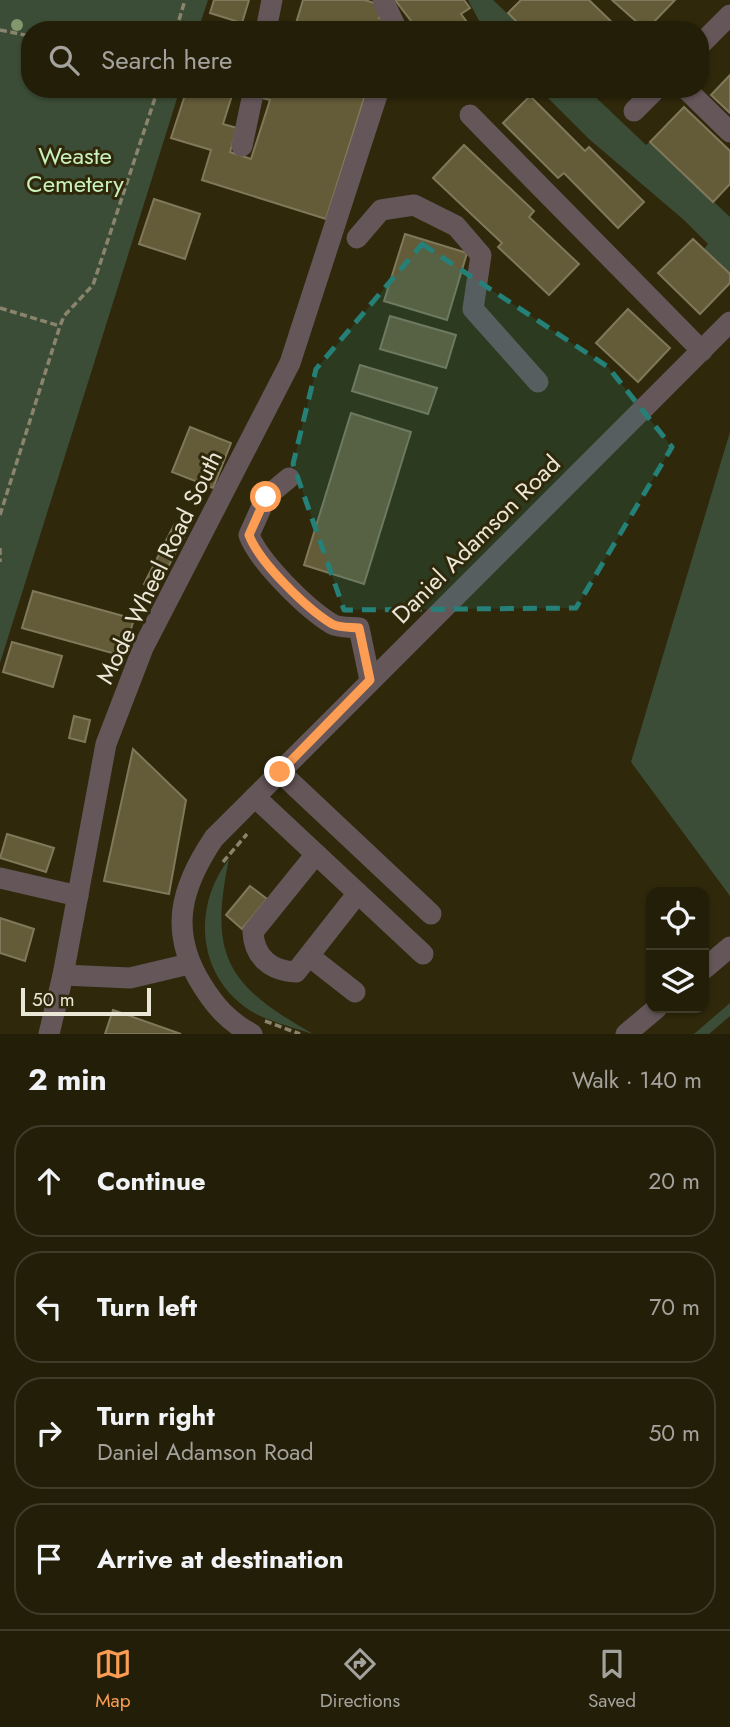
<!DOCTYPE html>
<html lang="en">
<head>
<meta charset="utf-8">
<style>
	:root { --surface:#231e08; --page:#2b2712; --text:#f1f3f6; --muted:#a3a29c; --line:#403c29; --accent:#fc9d53 }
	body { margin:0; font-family:Jost,sans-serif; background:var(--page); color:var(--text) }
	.controls { position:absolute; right:21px; bottom:21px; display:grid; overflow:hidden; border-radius:14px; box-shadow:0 2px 5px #0004 }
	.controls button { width:63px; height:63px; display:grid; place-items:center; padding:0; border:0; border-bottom:2px solid var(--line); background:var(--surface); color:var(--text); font:35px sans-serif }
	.scale { position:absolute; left:21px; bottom:18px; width:130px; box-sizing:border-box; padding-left:7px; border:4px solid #ebe7d7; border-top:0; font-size:19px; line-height:24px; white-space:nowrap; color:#ebe7d7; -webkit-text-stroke:5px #2f280b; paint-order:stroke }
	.stop { position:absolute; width:21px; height:21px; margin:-16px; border:5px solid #fc9d53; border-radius:50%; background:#fff }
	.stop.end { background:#fc9d53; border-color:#fff; box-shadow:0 2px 7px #0008 }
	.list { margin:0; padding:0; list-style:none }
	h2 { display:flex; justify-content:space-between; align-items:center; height:91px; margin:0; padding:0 28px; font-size:30px }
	h2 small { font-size:23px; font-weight:400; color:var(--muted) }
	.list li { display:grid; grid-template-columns:46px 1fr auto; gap:21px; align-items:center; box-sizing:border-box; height:112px; margin:0 14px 14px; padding:0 14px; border:2px solid var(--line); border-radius:28px }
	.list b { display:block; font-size:26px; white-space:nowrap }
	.list p { margin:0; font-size:23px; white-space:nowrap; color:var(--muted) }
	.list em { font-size:23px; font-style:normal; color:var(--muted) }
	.icon { flex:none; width:38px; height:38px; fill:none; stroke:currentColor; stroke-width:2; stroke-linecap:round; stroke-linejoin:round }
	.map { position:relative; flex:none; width:730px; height:1034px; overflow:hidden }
	.search { position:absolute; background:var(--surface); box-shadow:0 2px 5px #0004; left:21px; right:21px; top:21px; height:77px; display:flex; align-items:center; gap:18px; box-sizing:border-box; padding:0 24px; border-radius:28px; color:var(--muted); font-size:26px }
	.sheet { height:595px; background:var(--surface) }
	nav { display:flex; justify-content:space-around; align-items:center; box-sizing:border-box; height:98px; border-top:2px solid var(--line); background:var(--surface); font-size:19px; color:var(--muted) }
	nav a { display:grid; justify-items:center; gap:4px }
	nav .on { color:var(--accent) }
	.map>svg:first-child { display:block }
	.green { fill:#3c4d37 }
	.building { fill:#645b38; stroke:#80785a; stroke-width:2 }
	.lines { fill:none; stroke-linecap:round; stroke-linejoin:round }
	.path { stroke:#8a846d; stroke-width:3.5; stroke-dasharray:7 3.5; stroke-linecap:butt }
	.minor { stroke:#655659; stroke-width:21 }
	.tree { fill:#83976c }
	.route { stroke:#fc9d53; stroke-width:9 }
	.marked { fill:#258178; fill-opacity:0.2; stroke:#258178; stroke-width:5; stroke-dasharray:14 9; stroke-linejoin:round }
	.labels { text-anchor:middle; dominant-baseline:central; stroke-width:6; stroke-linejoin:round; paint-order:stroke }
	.park-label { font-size:24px; fill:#c8f1bb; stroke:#2f280b }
	.street-label { font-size:24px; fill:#ebe7d7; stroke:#2f280b }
</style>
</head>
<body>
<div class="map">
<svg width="730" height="1034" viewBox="0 0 730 1034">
	<rect width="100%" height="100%" fill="#2f280b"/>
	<g class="green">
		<path d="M0 0H208L198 30H30V89H180L0 663Z"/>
		<path d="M468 0H493L525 30H484Z"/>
		<path d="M539 89H587L646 145 650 142 730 217V274L704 249 708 244 684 220 589 139Z"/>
		<path d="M730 432V896L631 762Z"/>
		<path d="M229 859C208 958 229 986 313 1034 295 1028 274 1023 256 1014 198 982 190 909 229 859Z"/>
		<path d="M730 1003V1016L709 1034H694Z"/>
	</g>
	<g class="building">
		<path d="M214 0H249L242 23 210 13Z"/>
		<path d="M303 0H365L383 6 379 18 389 21 386 30H294Z"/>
		<path d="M395 0H464L470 8 461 14 473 30H418Z"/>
		<path d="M521 0H589L620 30H525L508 13Z"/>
		<path d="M612 0H675L646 30Z"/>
		<path d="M730 75V113L711 95Z"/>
		<path d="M187 89H234L223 124 237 128 230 152 251 159 270 100 262 98 265 89H367L326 219 202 180 211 150 171 138Z"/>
		<path d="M530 96 585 151 589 147 644 202 618 228 564 173 558 178 503 123Z"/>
		<path d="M684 107 730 151V184L713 202 650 142Z"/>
		<path d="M464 145 534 211 529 217 579 264 549 295 498 247 502 243 433 178Z"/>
		<path d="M154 199 200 214 185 259 139 244Z"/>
		<path d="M405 234 467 253 447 320 384 301Z"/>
		<path d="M693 239 730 274V283L700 314 658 273Z"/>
		<path d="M628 309 670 348 638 382 596 343Z"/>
		<path d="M390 316 456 335 446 368 380 349Z"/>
		<path d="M360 365 437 388 428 414 352 391Z"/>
		<path d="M351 413 411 432 364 584 304 565Z"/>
		<path d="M190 427 231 443 213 488 172 472Z"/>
		<path d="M174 525 187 531 156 590 144 584Z"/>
		<path d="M33 591 134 619 123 656 22 628Z"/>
		<path d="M12 642 62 656 53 687 3 672Z"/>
		<path d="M74 716 90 720 85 742 69 738Z"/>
		<path d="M133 749 186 800 169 894 104 881Z"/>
		<path d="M7 834 54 848 46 872 0 858Z"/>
		<path d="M250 886 267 899 242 929 226 915Z"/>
		<path d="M0 918 34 929 25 961 0 953Z"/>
		<path d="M113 1010 181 1034H105Z"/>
	</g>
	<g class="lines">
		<g class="path">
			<path d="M0 30 30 36"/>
			<path d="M176 30 185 0"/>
			<path d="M0 308 60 326"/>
			<path d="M0 515 60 326 64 316 93 285 158 89"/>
			<path d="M0 548V562"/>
			<path d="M223 862 247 834"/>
			<path d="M265 1021 300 1034"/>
		</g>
		<g class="minor">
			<path d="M383 0 397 30"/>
			<path d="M266 30 272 0"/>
			<path d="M700 45 730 15"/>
			<path d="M686 89 730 132"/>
			<path d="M634 111 656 89"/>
			<path d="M470 115 702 351"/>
			<path d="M242 146 254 89"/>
			<path d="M357 238 381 210 414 205 456 226 481 255 473 309 538 382"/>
			<path d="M289 478 266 497 249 535C259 562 307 609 332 624 339 628 351 627 359 628L370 680"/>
			<path d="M280 772 431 914"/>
			<path d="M255 797 423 954"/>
			<path d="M316 854 253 932C254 957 271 971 296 972L358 893"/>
			<path d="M0 878 78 896"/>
			<path d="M309 956 355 992"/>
			<path d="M704 969 730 947"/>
			<path d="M63 975 130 978 189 964"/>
			<path d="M49 1034 63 975 106 744 143 648 290 363 379 89"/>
			<path d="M252 1034C229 1022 215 1006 202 985 168 931 181 887 214 838L730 322"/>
			<path d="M626 1034 657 1008"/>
		</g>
	</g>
	<circle class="tree" cx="17" cy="25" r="6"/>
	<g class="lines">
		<path class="route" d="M266 497 249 535C259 562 307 609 332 624 339 628 351 627 359 628L370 680 280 772"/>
	</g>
	<path class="marked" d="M422 244 608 367 672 447 576 608 344 610 293 464 316 369Z"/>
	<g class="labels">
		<g class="park-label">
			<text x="75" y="155">Weaste<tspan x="75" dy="28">Cemetery</tspan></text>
		</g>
		<g class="street-label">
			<text transform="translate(476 539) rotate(-45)">Daniel Adamson Road</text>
			<text transform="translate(159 567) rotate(-64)">Mode Wheel Road South</text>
		</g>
	</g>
</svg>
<div class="controls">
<button><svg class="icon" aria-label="locate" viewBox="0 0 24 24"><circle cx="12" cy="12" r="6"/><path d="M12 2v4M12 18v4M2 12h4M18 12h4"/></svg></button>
<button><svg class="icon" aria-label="layers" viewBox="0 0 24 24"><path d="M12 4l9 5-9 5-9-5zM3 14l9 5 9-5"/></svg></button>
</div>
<div class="scale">50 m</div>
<div class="stop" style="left:266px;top:497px"></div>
<div class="stop end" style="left:280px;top:772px"></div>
<div class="search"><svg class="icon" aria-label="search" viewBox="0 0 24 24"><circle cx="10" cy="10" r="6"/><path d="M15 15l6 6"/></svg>Search here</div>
</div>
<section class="sheet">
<h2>2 min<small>Walk · 140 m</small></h2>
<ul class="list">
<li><svg class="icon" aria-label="ahead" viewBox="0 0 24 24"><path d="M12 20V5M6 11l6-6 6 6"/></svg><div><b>Continue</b></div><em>20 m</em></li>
<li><svg class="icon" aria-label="left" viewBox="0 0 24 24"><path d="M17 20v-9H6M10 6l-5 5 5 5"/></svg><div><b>Turn left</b></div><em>70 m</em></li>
<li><svg class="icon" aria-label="right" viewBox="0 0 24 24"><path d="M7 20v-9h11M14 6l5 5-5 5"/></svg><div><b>Turn right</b><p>Daniel Adamson Road</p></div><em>50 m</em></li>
<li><svg class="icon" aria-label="arrive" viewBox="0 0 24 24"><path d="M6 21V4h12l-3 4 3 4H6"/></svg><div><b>Arrive at destination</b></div></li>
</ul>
</section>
<nav>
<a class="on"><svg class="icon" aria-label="map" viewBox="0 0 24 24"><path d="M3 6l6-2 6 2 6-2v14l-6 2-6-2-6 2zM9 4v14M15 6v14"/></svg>Map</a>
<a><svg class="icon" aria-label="directions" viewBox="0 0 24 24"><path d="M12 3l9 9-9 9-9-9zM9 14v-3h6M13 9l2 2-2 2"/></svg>Directions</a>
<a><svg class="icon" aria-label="saved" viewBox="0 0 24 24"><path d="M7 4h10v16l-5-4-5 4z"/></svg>Saved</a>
</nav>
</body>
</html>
